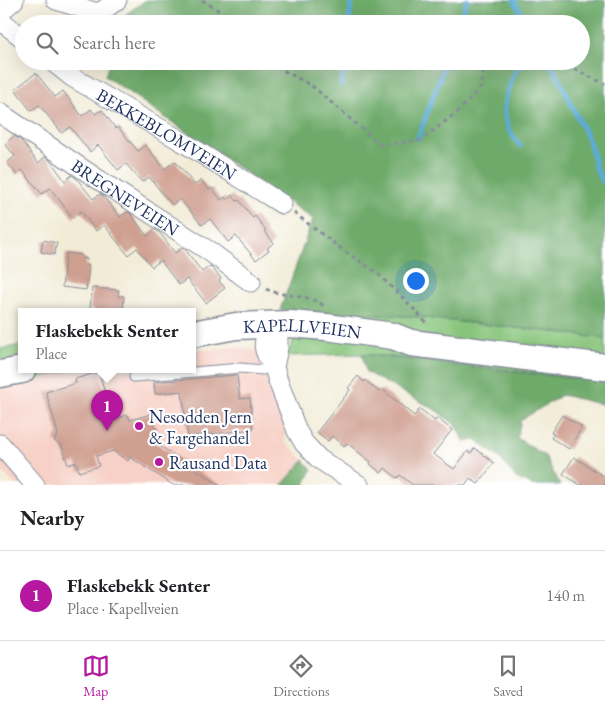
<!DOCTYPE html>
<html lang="en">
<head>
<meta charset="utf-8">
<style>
	:root { --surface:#fff; --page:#f6f6f6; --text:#202124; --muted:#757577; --line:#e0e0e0; --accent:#b5179e }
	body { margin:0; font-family:"EB Garamond",serif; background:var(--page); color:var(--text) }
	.you { position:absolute; left:415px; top:280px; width:18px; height:18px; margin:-12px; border:4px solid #fff; border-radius:50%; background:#1a73e8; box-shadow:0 0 0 8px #1a73e833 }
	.badge { display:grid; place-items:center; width:32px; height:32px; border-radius:50%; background:var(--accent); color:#fff; font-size:16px; font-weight:700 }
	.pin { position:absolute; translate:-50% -41px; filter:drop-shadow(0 1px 2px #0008) }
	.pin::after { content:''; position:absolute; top:26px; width:18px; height:15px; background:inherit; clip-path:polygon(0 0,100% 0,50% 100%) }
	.popup { position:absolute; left:18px; top:308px; width:178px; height:65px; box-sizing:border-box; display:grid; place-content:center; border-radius:0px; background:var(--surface); filter:drop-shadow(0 1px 4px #0005); font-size:16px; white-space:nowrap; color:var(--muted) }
	.popup b { font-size:19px; color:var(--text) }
	.popup::after { content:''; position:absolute; left:50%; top:100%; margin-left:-10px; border:10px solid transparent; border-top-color:var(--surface) }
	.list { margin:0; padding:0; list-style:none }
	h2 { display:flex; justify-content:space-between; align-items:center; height:65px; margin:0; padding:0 20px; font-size:21px }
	h2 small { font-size:16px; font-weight:400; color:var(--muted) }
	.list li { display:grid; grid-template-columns:32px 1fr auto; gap:15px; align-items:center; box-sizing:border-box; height:90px; padding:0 20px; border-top:1px solid var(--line) }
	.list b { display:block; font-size:19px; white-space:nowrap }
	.list p { margin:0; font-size:16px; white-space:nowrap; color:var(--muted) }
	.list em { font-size:16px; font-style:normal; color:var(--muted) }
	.icon { flex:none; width:28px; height:28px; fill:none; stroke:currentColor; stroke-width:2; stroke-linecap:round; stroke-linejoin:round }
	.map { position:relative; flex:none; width:605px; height:485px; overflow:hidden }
	.search { position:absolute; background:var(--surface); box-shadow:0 5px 20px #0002; left:15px; right:15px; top:15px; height:55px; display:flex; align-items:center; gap:12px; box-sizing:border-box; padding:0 18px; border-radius:28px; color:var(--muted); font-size:19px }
	.sheet { height:155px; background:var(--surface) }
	nav { display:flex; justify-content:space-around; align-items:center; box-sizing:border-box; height:70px; border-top:1px solid var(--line); background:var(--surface); font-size:14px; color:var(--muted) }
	nav a { display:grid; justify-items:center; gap:2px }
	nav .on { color:var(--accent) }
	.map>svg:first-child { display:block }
	.built { fill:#f7d1c7 }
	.green { fill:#88c57b; stroke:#527a6c }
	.forest { fill:#6eaa6b; stroke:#446c64 }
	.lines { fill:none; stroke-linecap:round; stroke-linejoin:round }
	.stream { stroke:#5bacd6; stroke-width:5 }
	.building { fill:#cf9f90 }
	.lane-casing { stroke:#868e9a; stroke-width:11 }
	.street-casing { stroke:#868e9a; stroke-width:21 }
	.secondary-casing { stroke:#868e9a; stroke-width:29 }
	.path { stroke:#868e9a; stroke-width:3; stroke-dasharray:4 4; stroke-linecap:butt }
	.lane { stroke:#fff; stroke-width:9 }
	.street { stroke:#fff; stroke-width:19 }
	.secondary { stroke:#fff; stroke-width:26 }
	.poi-dot { fill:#b5179e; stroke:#fff; stroke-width:2 }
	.labels { text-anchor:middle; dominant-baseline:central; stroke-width:4.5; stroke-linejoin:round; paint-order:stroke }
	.street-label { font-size:18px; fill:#1b2f5e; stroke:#fff }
	.poi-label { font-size:18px; fill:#1b2f5e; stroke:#fff; text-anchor:start }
</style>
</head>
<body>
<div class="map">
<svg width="605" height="485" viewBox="0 0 605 485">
	<rect width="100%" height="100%" fill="#fff"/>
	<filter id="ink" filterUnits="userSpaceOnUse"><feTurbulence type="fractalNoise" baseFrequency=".02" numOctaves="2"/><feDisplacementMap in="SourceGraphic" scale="10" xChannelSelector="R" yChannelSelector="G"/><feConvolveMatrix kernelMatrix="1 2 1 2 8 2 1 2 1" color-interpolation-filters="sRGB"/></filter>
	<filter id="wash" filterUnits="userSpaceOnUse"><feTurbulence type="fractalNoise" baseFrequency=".0096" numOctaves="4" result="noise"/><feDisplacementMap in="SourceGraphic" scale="20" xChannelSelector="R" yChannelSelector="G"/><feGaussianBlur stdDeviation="1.12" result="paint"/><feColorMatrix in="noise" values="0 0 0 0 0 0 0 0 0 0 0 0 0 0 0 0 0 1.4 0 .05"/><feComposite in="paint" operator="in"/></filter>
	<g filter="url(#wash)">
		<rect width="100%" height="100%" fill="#f2ecd7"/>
		<path class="built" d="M238 347 286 356 285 442 304 460 282 485H15L0 469V387L72 370H192V351Z"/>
		<g class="green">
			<path d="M307 312 406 316 572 334 605 339V381L438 361 362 354 286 356Z"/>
			<path d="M22 345V370H72L0 387V349Z"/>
		</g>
		<g class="forest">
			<path d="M146 0H605V339L572 334 406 316 307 312 280 310 313 219 105 76 110 61H581V24H123L126 14Z"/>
			<path d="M362 354 605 382V405L562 395 521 420 517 438 545 456 560 485H532L516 478 500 458 475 440 465 442 456 425 434 409 366 372Z"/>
			<path d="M304 460 312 470 304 485H282Z"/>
		</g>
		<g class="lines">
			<g class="stream">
				<path d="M514 0 527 24"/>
				<path d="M349 24 351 4 354 0"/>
				<path d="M459 24 467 0"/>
				<path d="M548 61 559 78 591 146 595 166 601 180 605 183"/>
				<path d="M341 85 344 61"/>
				<path d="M418 138 446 61"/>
				<path d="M520 146C517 141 513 137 511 133 497 109 509 82 522 61"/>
			</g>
		</g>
		<g id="blocks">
			<g class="building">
				<path d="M36 73 55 97 63 91 82 116 91 109 95 114 99 111V112L102 110 116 129 118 127 138 151 145 145 165 169 175 161 195 185 201 180 209 190 212 188 221 200 225 197 227 200 232 195 237 201 239 200 253 218 255 216 266 230 264 231 274 243 267 248 269 250 256 260 236 236 228 242 210 219 202 225 180 199 172 205 149 177 142 182 126 164 118 170 98 145 90 152 70 127 62 133 39 105 31 111 15 89Z"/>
				<path d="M14 136 21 140 38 163 45 157 49 159 65 181 72 175 77 179 93 199 100 194 103 196 120 217 127 212 130 213 147 236 155 229 160 233 175 253 183 247 185 249 202 272 210 266 221 278 219 281 225 288 206 303 187 279 179 285 160 260 152 267 137 248 128 255 104 225 96 231 81 211 73 218 50 188 42 194 22 170 17 175 7 163 15 156 5 144Z"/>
				<path d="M43 240 57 243 54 255 41 252Z"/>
				<path d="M66 253 82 255V258L87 259 86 265 89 266 86 290 62 287Z"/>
				<path d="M92 288 119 290 118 296H124L123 312H94V309H90Z"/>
				<path d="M99 372 106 397 109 396 116 418 128 415 130 420 151 414 160 440 152 441 220 485H173L130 457 128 461 113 451 96 456 99 466 79 472 76 462 68 465 62 446 54 441 58 434 46 392 76 383 75 379Z"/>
				<path d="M237 375 240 399 250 398 253 429 188 437 182 391 155 394 154 382Z"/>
				<path d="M358 376 364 382 365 380 379 392 382 389 414 416 420 409 435 421 437 418 452 430 433 454 454 469 468 451 471 453 475 448 494 463 478 484 470 478 465 485H413L400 475 397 478 385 468 381 473 370 464 371 462 347 443 344 446 332 436 328 441 317 432 350 390 348 388Z"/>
				<path d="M562 415 582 427 569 449 551 438 554 434 551 433Z"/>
				<path d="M574 457 605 477V485H580L563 474Z"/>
			</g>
		</g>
	</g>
	<g filter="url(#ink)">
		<use href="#blocks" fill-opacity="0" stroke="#868e9a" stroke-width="1"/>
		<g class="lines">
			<g class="lane-casing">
				<path id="lane" d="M134 377 241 368 263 370"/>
			</g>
			<g class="street-casing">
				<g id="street">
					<path d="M56 0 94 12H101L117 0"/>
					<path d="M0 12 14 0"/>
					<path d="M0 20 24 39"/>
					<path id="s1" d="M52 61 72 77 183 142 282 204"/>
					<path id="s2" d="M0 113 96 178 209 251 251 282"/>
					<path d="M269 325 278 339V348L274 367 278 381 297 431 304 443 319 459 359 485"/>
					<path d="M269 325C262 345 262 350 274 367"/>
					<path d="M0 444 35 485"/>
				</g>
			</g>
			<g class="secondary-casing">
				<g id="secondary">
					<path id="s3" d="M192 334 236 326 290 324 326 327 393 336 411 343 605 367"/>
					<path d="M0 374 22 370"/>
				</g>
			</g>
			<g class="path">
				<path d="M202 0 229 17 236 24"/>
				<path d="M271 61 274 65 312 86 381 145 421 140 460 110 481 87 483 73 497 61"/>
				<path d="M552 61 563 64 605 84"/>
				<path d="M294 213 343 250 376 272 411 306 427 324"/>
				<path d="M266 289C285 298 308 293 324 306"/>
			</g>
			<use href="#lane" class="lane"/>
			<use href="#street" class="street"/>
			<use href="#secondary" class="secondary"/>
		</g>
	</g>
	<g class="poi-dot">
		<circle cx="139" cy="426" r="5"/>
		<circle cx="159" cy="462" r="5"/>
	</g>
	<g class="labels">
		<g class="street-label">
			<text stroke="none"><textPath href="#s1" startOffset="136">BEKKEBLOMVEIEN</textPath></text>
			<text stroke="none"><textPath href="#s2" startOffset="151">BREGNEVEIEN</textPath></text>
			<text stroke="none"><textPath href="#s3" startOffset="111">KAPELLVEIEN</textPath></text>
		</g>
		<g class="poi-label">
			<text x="149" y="416">Nesodden Jern<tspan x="149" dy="21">&amp; Fargehandel</tspan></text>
			<text x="169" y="462">Rausand Data</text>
		</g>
	</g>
</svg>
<div class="you"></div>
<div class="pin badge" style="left:107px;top:431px">1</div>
<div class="popup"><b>Flaskebekk Senter</b>Place</div>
<div class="search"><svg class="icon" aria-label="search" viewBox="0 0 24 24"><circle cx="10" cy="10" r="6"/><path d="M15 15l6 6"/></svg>Search here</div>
</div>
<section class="sheet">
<h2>Nearby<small></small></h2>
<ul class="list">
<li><span class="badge">1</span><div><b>Flaskebekk Senter</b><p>Place · Kapellveien</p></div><em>140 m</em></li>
</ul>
</section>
<nav>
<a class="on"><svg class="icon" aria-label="map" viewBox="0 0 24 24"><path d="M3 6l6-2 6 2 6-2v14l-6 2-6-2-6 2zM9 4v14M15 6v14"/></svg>Map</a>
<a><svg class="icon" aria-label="directions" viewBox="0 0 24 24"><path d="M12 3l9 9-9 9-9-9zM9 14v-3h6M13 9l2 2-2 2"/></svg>Directions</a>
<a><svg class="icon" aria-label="saved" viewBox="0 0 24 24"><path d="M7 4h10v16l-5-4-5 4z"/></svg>Saved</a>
</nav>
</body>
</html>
